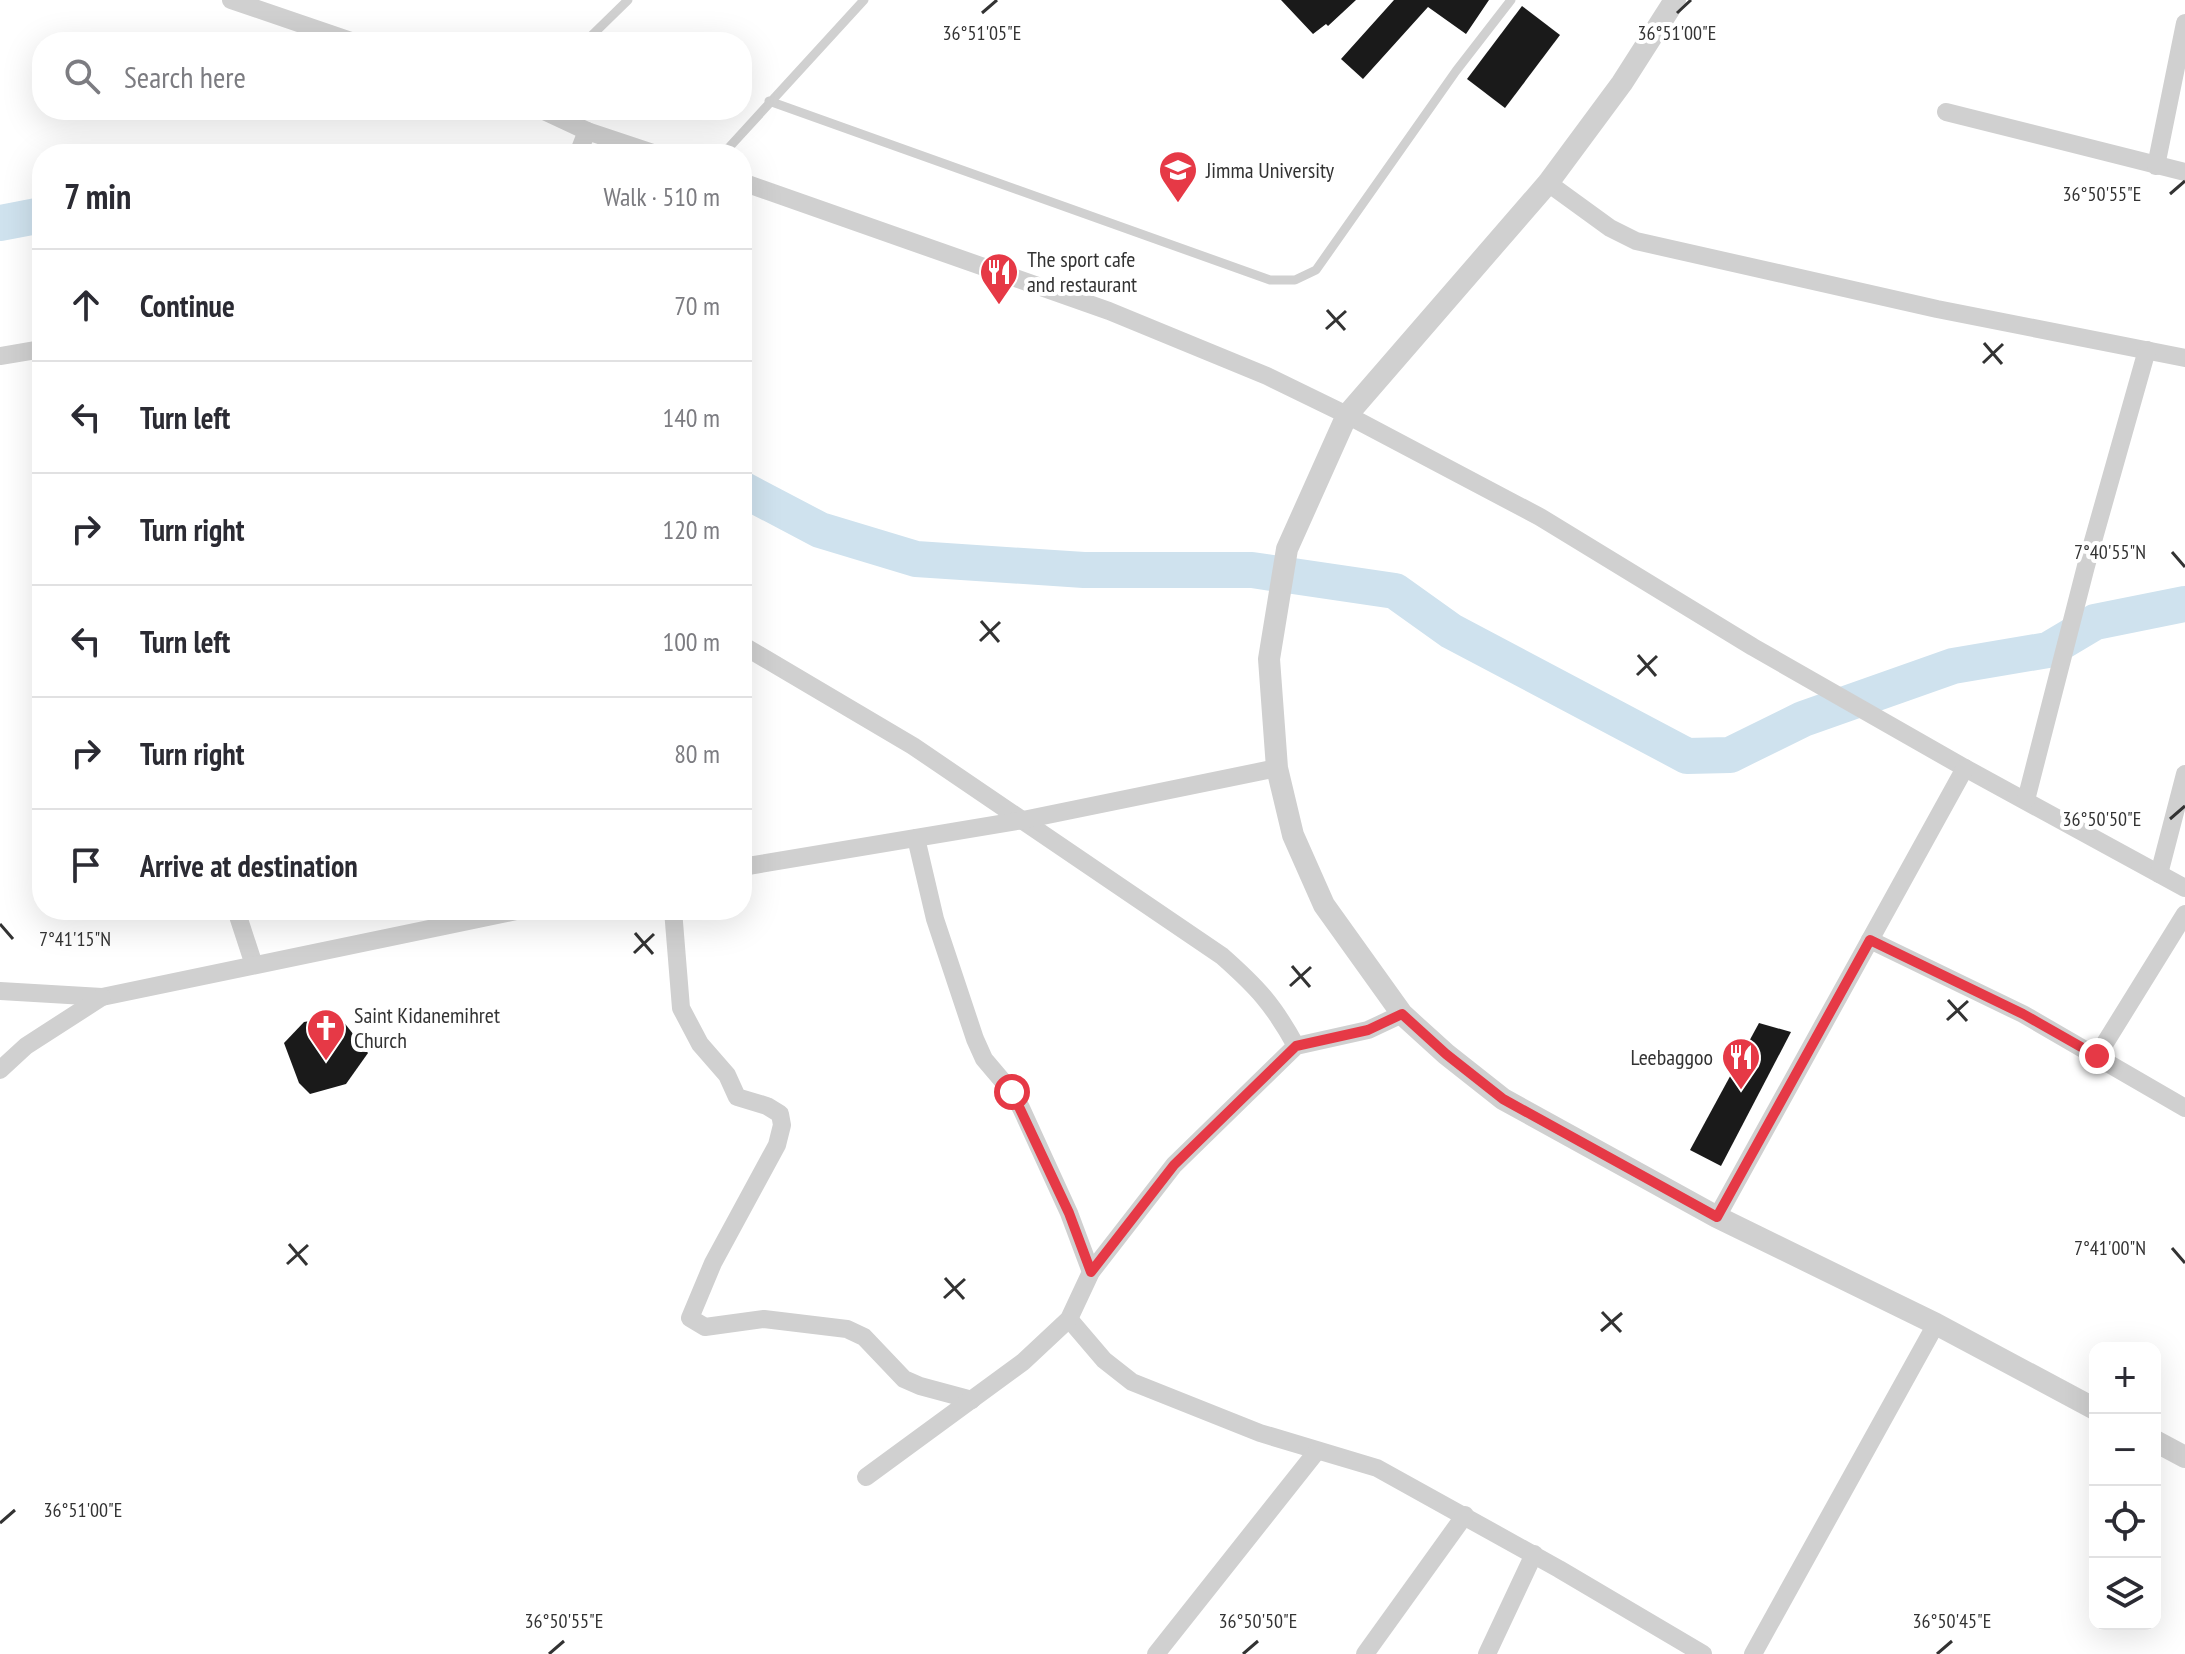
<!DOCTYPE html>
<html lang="en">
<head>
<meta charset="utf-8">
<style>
	:root { --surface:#fff; --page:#f2f2f3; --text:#2b2b33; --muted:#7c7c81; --line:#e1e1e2 }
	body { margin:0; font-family:"PT Sans Narrow",sans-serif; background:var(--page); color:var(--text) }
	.controls { position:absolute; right:24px; bottom:24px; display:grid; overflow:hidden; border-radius:16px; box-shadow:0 8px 32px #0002 }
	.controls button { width:72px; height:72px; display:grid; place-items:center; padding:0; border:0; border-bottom:2px solid var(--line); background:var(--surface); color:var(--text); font:40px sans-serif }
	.stop { position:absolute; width:24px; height:24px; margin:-18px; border:6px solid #e63946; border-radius:50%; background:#fff }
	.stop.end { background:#e63946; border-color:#fff; box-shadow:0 2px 8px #0008 }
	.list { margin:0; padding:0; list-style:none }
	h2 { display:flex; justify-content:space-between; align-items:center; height:104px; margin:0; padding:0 32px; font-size:34px }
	h2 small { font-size:26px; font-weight:400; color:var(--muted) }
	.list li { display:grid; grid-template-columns:52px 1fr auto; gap:24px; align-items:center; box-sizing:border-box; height:112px; padding:0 32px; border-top:2px solid var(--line) }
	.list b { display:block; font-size:30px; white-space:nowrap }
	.list em { font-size:26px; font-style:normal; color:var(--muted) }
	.icon { flex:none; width:44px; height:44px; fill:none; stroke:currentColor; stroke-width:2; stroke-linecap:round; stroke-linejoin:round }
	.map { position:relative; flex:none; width:2185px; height:1654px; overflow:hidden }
	.search { position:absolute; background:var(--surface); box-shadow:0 8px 32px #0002; left:32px; top:32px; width:720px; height:88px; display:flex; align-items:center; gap:20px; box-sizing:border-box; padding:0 28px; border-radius:32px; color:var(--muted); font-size:30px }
	.panel { position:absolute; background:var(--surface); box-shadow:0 8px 32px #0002; left:32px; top:144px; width:720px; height:776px; border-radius:32px }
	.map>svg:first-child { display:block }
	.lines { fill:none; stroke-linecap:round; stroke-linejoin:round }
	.river { stroke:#cfe2ee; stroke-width:36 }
	.building { fill:#1a1a1a }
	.service { stroke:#d0d0d0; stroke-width:9 }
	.minor { stroke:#d0d0d0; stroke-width:18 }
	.tertiary { stroke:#d0d0d0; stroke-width:22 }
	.route { stroke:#e63946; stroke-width:10 }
	.ticks { fill:none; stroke:#333; stroke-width:3 }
	.labels { text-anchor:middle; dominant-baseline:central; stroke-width:8; stroke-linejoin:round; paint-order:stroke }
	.poi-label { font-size:22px; fill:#333; stroke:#fff; text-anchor:start }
	.ticks-label { font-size:20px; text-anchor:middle; fill:#333; stroke:#fff; stroke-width:8; stroke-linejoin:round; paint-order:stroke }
</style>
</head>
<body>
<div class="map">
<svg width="2185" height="1654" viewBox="0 0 2185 1654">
	<rect width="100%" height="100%" fill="#fff"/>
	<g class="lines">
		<g class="river">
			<path d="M0 223 42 215"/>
			<path d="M742 489 820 530 916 559 1084 570H1252L1395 591 1451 631 1687 756 1730 755 1803 719 1953 666 2048 650 2095 622 2185 604"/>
		</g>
	</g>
	<g class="building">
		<path d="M1281 0H1356L1328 26 1326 24 1313 34Z"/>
		<path d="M1394 0H1489L1466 34 1428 7 1363 79 1341 59Z"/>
		<path d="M1522 6 1560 35 1505 108 1467 79Z"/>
		<path d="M339 1016 368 1053 346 1084 310 1094 299 1083 284 1043 304 1022Z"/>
		<path d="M1759 1023 1791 1032 1721 1166 1690 1150Z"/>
	</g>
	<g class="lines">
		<g class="service">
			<path d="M585 42 628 0"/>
			<path d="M769 101 1270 280H1295L1316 270 1456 71 1511 0"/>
			<path d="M723 154 864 0"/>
		</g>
		<g class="minor">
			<path d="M231 0 354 42"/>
			<path d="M542 110 587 131 656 154"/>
			<path d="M1946 112 2185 172"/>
			<path d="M578 154 587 131"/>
			<path d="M2156 166 2185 23"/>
			<path d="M742 182 1109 311 1267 376 1347 415 1540 517 1753 647 1965 768 2185 888"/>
			<path d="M1548 183 1610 228 1636 241 1937 309 2185 358"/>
			<path d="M0 356 42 349"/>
			<path d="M742 645 913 746 1222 956C1257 987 1273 1004 1296 1046"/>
			<path d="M2026 800 2086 566 2147 350"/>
			<path d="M916 838 935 919 975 1039 984 1059 1012 1092 1021 1108 1069 1213 1091 1272"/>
			<path d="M742 867 1023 820 1277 768"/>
			<path d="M2159 874 2185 774"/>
			<path d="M236 910 254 965"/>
			<path d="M673 910 681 1008 700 1044 727 1075 737 1097 767 1106 780 1114 782 1125 777 1145 713 1263 690 1318 705 1327 764 1319 847 1329 864 1337 904 1379 920 1386 972 1400"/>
			<path d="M1870 940 2023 1014 2185 1108"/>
			<path d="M0 991 102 997 521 910"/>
			<path d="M2097 1056 2185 914"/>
			<path d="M0 1070 26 1046 102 997"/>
			<path d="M1717 1217 1965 768"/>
			<path d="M1069 1319 1104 1360 1132 1382 1260 1433 1377 1468 1559 1569 1703 1654"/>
			<path d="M866 1477 1023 1362 1069 1319 1091 1272 1174 1165 1296 1046 1368 1030 1402 1014"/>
			<path d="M1156 1654 1317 1451"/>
			<path d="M1365 1654 1465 1515"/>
			<path d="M1487 1654 1534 1554"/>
			<path d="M1753 1654 1936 1324"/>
		</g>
		<g class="tertiary">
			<path d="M1675 0 1622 83 1548 183 1347 415 1287 549 1269 659 1277 768 1293 835 1324 905 1402 1014 1446 1054 1503 1099 1717 1217 1936 1324 2095 1409"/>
			<path d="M2155 1441 2185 1457"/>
		</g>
	</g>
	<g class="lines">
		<path class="route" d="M1012 1092 1069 1213 1091 1272 1174 1165 1296 1046 1368 1030 1402 1014 1446 1054 1503 1099 1717 1217 1870 940 2023 1014 2097 1056"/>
	</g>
	<path class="ticks" d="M982 13 997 0M1677 13 1691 0M2170 194 2185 181M1327 310 1345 330M1326 329 1346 311M1984 343 2002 364M1983 363 2003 344M2172 552 2185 567M981 621 999 642M980 641 1000 622M1638 655 1656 676M1637 675 1657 656M2170 819 2185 806M0 924 13 939M635 933 653 954M634 953 654 934M1292 966 1310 987M1290 986 1311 967M1948 1000 1967 1021M1947 1020 1968 1001M289 1244 307 1265M2172 1248 2185 1263M287 1264 308 1245M945 1278 964 1299M944 1298 965 1279M1602 1312 1621 1332M1601 1331 1622 1313M0 1523 15 1510M549 1654 564 1641M1243 1654 1258 1641M1937 1654 1952 1641"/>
	<defs>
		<g id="university-pin" transform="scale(2)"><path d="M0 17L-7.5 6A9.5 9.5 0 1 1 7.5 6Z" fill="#e63946" stroke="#fff"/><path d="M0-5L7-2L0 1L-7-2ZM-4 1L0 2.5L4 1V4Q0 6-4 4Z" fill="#fff"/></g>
		<g id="restaurant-pin" transform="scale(2)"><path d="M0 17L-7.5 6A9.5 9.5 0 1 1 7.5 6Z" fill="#e63946" stroke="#fff"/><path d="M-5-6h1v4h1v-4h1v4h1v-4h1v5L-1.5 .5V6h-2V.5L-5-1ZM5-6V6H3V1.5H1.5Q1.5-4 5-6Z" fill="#fff"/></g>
		<g id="church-pin" transform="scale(2)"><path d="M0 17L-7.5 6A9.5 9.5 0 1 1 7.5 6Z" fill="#e63946" stroke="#fff"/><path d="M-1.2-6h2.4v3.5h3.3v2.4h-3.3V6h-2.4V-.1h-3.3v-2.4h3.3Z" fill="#fff"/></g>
	</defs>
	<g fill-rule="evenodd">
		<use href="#university-pin" x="1178" y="170"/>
		<use href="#restaurant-pin" x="999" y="272"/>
		<use href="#church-pin" x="326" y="1028"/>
		<use href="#restaurant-pin" x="1741" y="1057"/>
	</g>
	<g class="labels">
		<g class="poi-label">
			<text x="1206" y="170">Jimma University</text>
			<text x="1027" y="259">The sport cafe<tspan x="1027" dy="25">and restaurant</tspan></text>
			<text x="354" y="1015">Saint Kidanemihret<tspan x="354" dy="25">Church</tspan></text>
			<text x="1713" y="1057" text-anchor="end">Leebaggoo</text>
		</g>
	</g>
	<g class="ticks-label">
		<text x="982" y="40">36°51'05"E</text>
		<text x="1677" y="40">36°51'00"E</text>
		<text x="2102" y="201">36°50'55"E</text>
		<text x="2110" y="559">7°40'55"N</text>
		<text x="2102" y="826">36°50'50"E</text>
		<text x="75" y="946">7°41'15"N</text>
		<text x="2110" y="1255">7°41'00"N</text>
		<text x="83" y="1517">36°51'00"E</text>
		<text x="564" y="1628">36°50'55"E</text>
		<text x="1258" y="1628">36°50'50"E</text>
		<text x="1952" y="1628">36°50'45"E</text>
	</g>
</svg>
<div class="controls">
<button>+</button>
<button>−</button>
<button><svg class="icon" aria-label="locate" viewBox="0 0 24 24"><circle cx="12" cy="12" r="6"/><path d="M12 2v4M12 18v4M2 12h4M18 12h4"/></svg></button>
<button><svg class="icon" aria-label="layers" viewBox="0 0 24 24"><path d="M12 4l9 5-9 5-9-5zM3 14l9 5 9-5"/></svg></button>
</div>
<div class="stop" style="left:1012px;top:1092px"></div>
<div class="stop end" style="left:2097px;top:1056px"></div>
<div class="search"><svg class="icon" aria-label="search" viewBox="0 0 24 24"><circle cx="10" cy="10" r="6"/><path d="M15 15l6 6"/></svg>Search here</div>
<section class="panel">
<h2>7 min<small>Walk · 510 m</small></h2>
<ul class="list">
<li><svg class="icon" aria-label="ahead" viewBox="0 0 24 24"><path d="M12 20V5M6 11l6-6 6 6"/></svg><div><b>Continue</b></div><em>70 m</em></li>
<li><svg class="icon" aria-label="left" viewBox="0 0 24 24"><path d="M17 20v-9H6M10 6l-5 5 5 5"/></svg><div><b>Turn left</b></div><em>140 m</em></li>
<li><svg class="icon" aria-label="right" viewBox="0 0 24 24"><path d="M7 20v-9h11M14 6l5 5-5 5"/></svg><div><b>Turn right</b></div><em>120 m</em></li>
<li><svg class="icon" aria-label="left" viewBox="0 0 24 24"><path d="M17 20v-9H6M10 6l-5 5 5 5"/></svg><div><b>Turn left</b></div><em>100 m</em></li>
<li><svg class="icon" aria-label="right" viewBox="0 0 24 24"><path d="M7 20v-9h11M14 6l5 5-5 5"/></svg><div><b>Turn right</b></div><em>80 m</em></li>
<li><svg class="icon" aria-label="arrive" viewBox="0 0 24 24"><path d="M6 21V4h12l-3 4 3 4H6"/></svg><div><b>Arrive at destination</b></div></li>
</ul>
</section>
</div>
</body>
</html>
